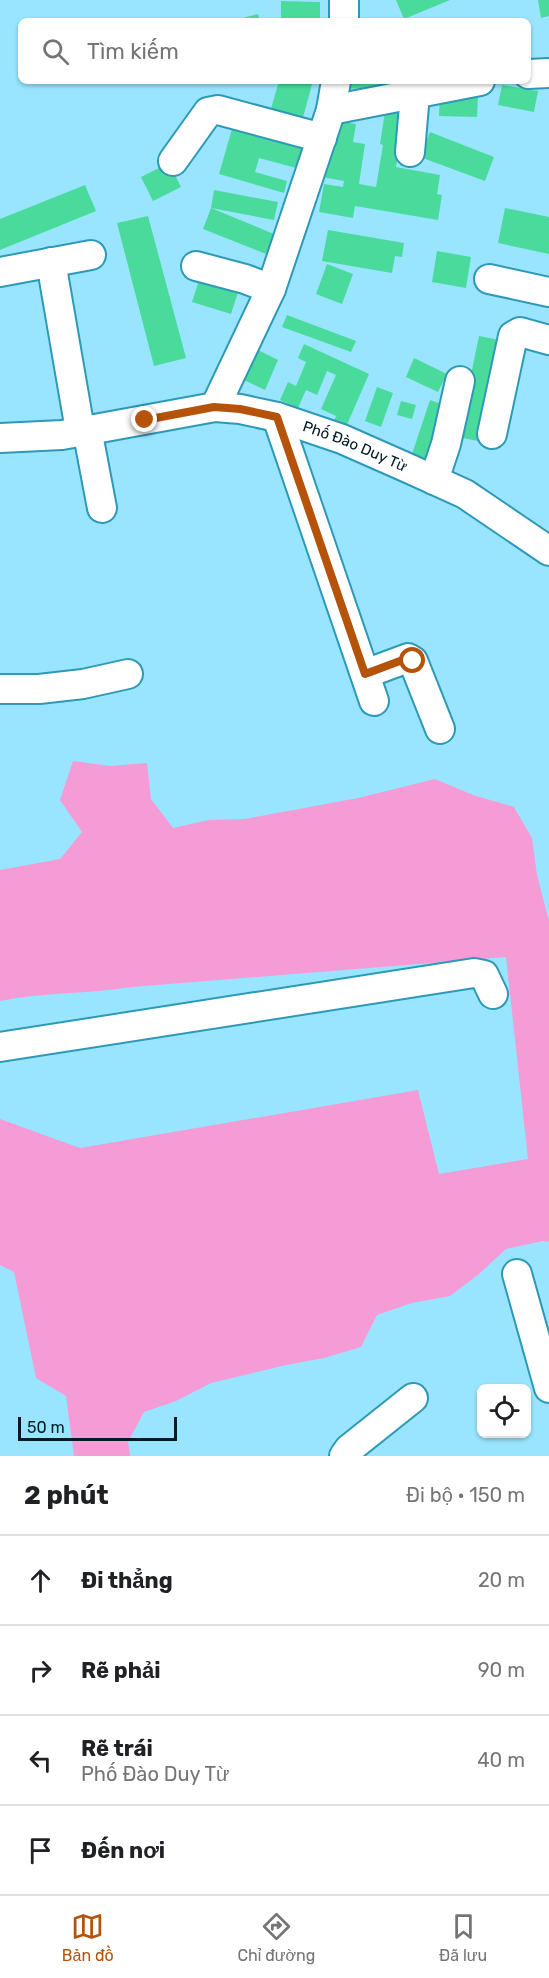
<!DOCTYPE html>
<html lang="vi">
<head>
<meta charset="utf-8">
<style>
	:root { --surface:#fff; --page:#f2f2f2; --text:#202124; --muted:#757577; --line:#e0e0e0; --accent:#b45309 }
	body { margin:0; font-family:Rubik,sans-serif; background:var(--page); color:var(--text) }
	.controls { position:absolute; right:18px; bottom:18px; display:grid; overflow:hidden; border-radius:9px; box-shadow:0 2px 4px #0004 }
	.controls button { width:54px; height:54px; display:grid; place-items:center; padding:0; border:0; border-bottom:2px solid var(--line); background:var(--surface); color:var(--text); font:30px sans-serif }
	.scale { position:absolute; left:18px; bottom:15px; width:159px; box-sizing:border-box; padding-left:6px; border:3px solid #001a23; border-top:0; font-size:16px; line-height:21px; white-space:nowrap; color:#001a23; -webkit-text-stroke:4px #99e5ff; paint-order:stroke }
	.stop { position:absolute; width:18px; height:18px; margin:-14px; border:4px solid #b45309; border-radius:50%; background:#fff }
	.stop.end { background:#b45309; border-color:#fff; box-shadow:0 2px 6px #0008 }
	.list { margin:0; padding:0; list-style:none }
	h2 { display:flex; justify-content:space-between; align-items:center; height:78px; margin:0; padding:0 24px; font-size:26px }
	h2 small { font-size:20px; font-weight:400; color:var(--muted) }
	.list li { display:grid; grid-template-columns:39px 1fr auto; gap:18px; align-items:center; box-sizing:border-box; height:90px; padding:0 24px; border-top:2px solid var(--line) }
	.list b { display:block; font-size:22px; white-space:nowrap }
	.list p { margin:0; font-size:20px; white-space:nowrap; color:var(--muted) }
	.list em { font-size:20px; font-style:normal; color:var(--muted) }
	.icon { flex:none; width:33px; height:33px; fill:none; stroke:currentColor; stroke-width:2; stroke-linecap:round; stroke-linejoin:round }
	.map { position:relative; flex:none; width:549px; height:1456px; overflow:hidden }
	.search { position:absolute; background:var(--surface); box-shadow:0 2px 4px #0004; left:18px; right:18px; top:18px; height:66px; display:flex; align-items:center; gap:15px; box-sizing:border-box; padding:0 21px; border-radius:9px; color:var(--muted); font-size:22px }
	.sheet { height:438px; background:var(--surface) }
	nav { display:flex; justify-content:space-around; align-items:center; box-sizing:border-box; height:84px; border-top:2px solid var(--line); background:var(--surface); font-size:16px; color:var(--muted) }
	nav a { display:grid; justify-items:center; gap:3px }
	nav .on { color:var(--accent) }
	.map>svg:first-child { display:block }
	.green { fill:#f59cd6 }
	.building { fill:#4adb9c }
	.lines { fill:none; stroke-linecap:round; stroke-linejoin:round }
	.minor-casing { stroke:#2d99b7; stroke-width:32 }
	.minor { stroke:#fff; stroke-width:28 }
	.route { stroke:#b45309; stroke-width:8 }
	.labels { text-anchor:middle; dominant-baseline:central; stroke-width:6; stroke-linejoin:round; paint-order:stroke }
	.street-label { font-size:15px; fill:#001a23; stroke:#99e5ff }
</style>
</head>
<body>
<div class="map">
<svg width="549" height="1456" viewBox="0 0 549 1456">
	<rect width="100%" height="100%" fill="#99e5ff"/>
	<path class="green" d="M73 761 110 766 147 763 151 799 173 828 209 820 245 819 358 798 435 779 473 795 514 807 532 838 537 875 549 921V1242L543 1241 506 1249 479 1274 450 1296 412 1303 377 1315 361 1347 324 1358 286 1365 211 1383 176 1401 144 1412 128 1442 130 1456H74L66 1396 36 1378 14 1272 0 1265V1119L80 1148 418 1090 439 1174 528 1159 506 957 132 987C88 994 44 992 0 1001V870L60 859 82 832 60 800Z"/>
	<g class="building">
		<path d="M396 0H450L404 19Z"/>
		<path d="M538 0H549V16L541 18Z"/>
		<path d="M281 1 320 2V21H281Z"/>
		<path d="M258 14 260 21H235V20Z"/>
		<path d="M421 18V21H402V19Z"/>
		<path d="M279 81H313L302 121 270 112Z"/>
		<path d="M347 81H414L415 85 348 89Z"/>
		<path d="M502 85 538 91 534 112 498 105Z"/>
		<path d="M440 94 478 96 477 117 439 116Z"/>
		<path d="M386 105 406 109 396 167 440 175 437 194 442 195 438 220 355 206 353 218 319 212 324 184 343 187 344 181 322 177 332 120 356 124 353 142 365 144 359 184 376 187 383 145 380 144Z"/>
		<path d="M234 122 307 143 300 169 259 158 255 172 287 181 284 193 219 174Z"/>
		<path d="M430 132 494 157 485 181 420 157Z"/>
		<path d="M169 163 181 187 153 201 141 177Z"/>
		<path d="M85 185 96 211 0 250V219Z"/>
		<path d="M214 190 278 202 274 220 211 208 274 234 266 254 203 229 211 208Z"/>
		<path d="M505 208 549 217V254L498 243Z"/>
		<path d="M148 216 186 358 154 366 117 223Z"/>
		<path d="M328 230 404 243 402 257 395 256 392 273 322 261Z"/>
		<path d="M437 251 471 257 466 288 432 282Z"/>
		<path d="M327 264 353 274 342 304 316 294Z"/>
		<path d="M202 271 241 283 231 314 192 302Z"/>
		<path d="M287 315 356 341 351 352 282 327Z"/>
		<path d="M479 336 504 341 483 442 458 437Z"/>
		<path d="M304 344 369 374 346 427 334 421 336 416 321 409 336 375 327 371 317 395 306 390 298 408 280 400 288 382 296 386 306 362 298 358Z"/>
		<path d="M256 349 278 360 265 390 242 379Z"/>
		<path d="M414 358 447 374 438 392 406 377Z"/>
		<path d="M377 387 393 393 381 427 365 421Z"/>
		<path d="M430 400 447 406 429 460 412 454Z"/>
		<path d="M401 401 416 405 412 419 397 415Z"/>
	</g>
	<g class="lines">
		<g class="minor-casing">
			<g id="minor">
				<path d="M344 21V0"/>
				<path d="M528 74 549 73"/>
				<path d="M331 110 480 81"/>
				<path d="M410 152 415 94"/>
				<path d="M173 161 208 112 218 110 322 138"/>
				<path d="M51 262 80 430"/>
				<path d="M196 266 245 279 271 289"/>
				<path d="M0 272 91 255"/>
				<path d="M489 279 549 292"/>
				<path d="M215 407 271 289 331 110 336 81"/>
				<path d="M277 417 374 701"/>
				<path d="M87 429 102 508"/>
				<path d="M492 434 513 336 520 332 549 340"/>
				<path id="s1" d="M0 438 62 435 215 407 240 409 277 417 342 439 410 469 465 494 549 551"/>
				<path d="M434 480 446 444 460 381"/>
				<path d="M365 674 408 658 413 661 440 729"/>
				<path d="M0 689H39L83 684 128 674"/>
				<path d="M0 1047 474 973 484 975 493 994"/>
				<path d="M517 1274 549 1388"/>
				<path d="M344 1456 349 1449 413 1398"/>
			</g>
		</g>
		<use href="#minor" class="minor"/>
	</g>
	<g class="lines">
		<path class="route" d="M145 420 214 407 240 409 277 417 365 674 408 658 413 661"/>
	</g>
	<g class="labels">
		<g class="street-label">
			<text stroke="none"><textPath href="#s1" startOffset="364">Phố Đào Duy Từ</textPath></text>
		</g>
	</g>
</svg>
<div class="controls">
<button><svg class="icon" aria-label="locate" viewBox="0 0 24 24"><circle cx="12" cy="12" r="6"/><path d="M12 2v4M12 18v4M2 12h4M18 12h4"/></svg></button>
</div>
<div class="scale">50 m</div>
<div class="stop" style="left:413px;top:661px"></div>
<div class="stop end" style="left:145px;top:420px"></div>
<div class="search"><svg class="icon" aria-label="search" viewBox="0 0 24 24"><circle cx="10" cy="10" r="6"/><path d="M15 15l6 6"/></svg>Tìm kiếm</div>
</div>
<section class="sheet">
<h2>2 phút<small>Đi bộ · 150 m</small></h2>
<ul class="list">
<li><svg class="icon" aria-label="ahead" viewBox="0 0 24 24"><path d="M12 20V5M6 11l6-6 6 6"/></svg><div><b>Đi thẳng</b></div><em>20 m</em></li>
<li><svg class="icon" aria-label="right" viewBox="0 0 24 24"><path d="M7 20v-9h11M14 6l5 5-5 5"/></svg><div><b>Rẽ phải</b></div><em>90 m</em></li>
<li><svg class="icon" aria-label="left" viewBox="0 0 24 24"><path d="M17 20v-9H6M10 6l-5 5 5 5"/></svg><div><b>Rẽ trái</b><p>Phố Đào Duy Từ</p></div><em>40 m</em></li>
<li><svg class="icon" aria-label="arrive" viewBox="0 0 24 24"><path d="M6 21V4h12l-3 4 3 4H6"/></svg><div><b>Đến nơi</b></div></li>
</ul>
</section>
<nav>
<a class="on"><svg class="icon" aria-label="map" viewBox="0 0 24 24"><path d="M3 6l6-2 6 2 6-2v14l-6 2-6-2-6 2zM9 4v14M15 6v14"/></svg>Bản đồ</a>
<a><svg class="icon" aria-label="directions" viewBox="0 0 24 24"><path d="M12 3l9 9-9 9-9-9zM9 14v-3h6M13 9l2 2-2 2"/></svg>Chỉ đường</a>
<a><svg class="icon" aria-label="saved" viewBox="0 0 24 24"><path d="M7 4h10v16l-5-4-5 4z"/></svg>Đã lưu</a>
</nav>
</body>
</html>
